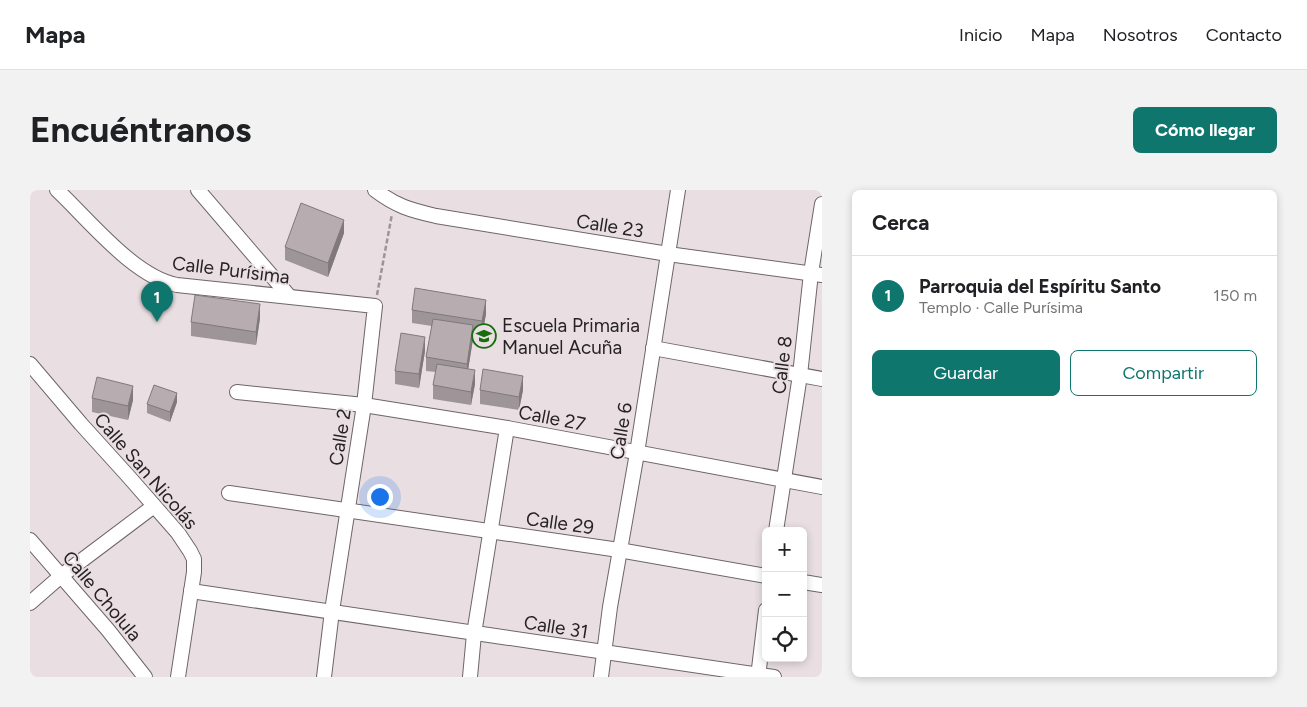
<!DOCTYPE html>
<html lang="es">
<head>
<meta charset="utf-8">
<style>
	:root { --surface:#fff; --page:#f2f2f2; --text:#202124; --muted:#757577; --line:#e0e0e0; --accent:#0f766e }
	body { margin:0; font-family:Figtree,sans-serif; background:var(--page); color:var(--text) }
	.controls { position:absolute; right:15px; bottom:15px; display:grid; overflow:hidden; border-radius:8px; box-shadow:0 2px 8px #0003 }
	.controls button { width:45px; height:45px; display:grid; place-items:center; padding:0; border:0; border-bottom:1px solid var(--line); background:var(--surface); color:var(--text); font:25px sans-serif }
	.you { position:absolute; left:349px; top:306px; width:18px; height:18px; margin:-12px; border:4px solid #fff; border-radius:50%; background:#1a73e8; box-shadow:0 0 0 8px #1a73e833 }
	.badge { display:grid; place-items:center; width:32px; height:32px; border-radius:50%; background:var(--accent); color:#fff; font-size:16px; font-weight:700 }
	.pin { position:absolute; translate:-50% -41px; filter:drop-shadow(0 1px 2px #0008) }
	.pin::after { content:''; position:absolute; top:26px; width:18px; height:15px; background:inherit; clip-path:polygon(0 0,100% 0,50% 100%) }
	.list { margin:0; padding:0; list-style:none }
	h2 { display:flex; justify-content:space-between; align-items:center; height:65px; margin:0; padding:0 20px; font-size:21px }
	h2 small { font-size:16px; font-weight:400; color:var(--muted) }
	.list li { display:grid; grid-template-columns:32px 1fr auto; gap:15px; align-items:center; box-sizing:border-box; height:80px; padding:0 20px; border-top:1px solid var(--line) }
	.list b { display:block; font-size:19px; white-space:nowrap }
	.list p { margin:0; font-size:16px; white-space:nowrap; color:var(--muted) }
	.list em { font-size:16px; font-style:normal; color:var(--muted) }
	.actions { display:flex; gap:10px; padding:15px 20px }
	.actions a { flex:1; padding:11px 0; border:1px solid var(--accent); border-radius:8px; text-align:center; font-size:18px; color:var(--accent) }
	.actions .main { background:var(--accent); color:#fff }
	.icon { flex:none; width:28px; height:28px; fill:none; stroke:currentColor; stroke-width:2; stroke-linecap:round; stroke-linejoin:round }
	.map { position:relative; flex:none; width:792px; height:487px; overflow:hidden; border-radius:8px }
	header { display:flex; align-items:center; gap:30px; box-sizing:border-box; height:70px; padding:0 25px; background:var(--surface); border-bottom:1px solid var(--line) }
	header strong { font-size:24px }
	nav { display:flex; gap:28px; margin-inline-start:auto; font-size:18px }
	.intro { display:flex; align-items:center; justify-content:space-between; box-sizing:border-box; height:120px; padding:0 30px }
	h1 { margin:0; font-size:35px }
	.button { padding:12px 22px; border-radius:8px; background:var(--accent); color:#fff; font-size:18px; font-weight:700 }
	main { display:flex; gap:30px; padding:0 30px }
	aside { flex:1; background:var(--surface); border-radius:8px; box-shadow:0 2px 8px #0003 }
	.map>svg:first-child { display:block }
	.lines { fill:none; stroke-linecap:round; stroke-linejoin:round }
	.minor-casing { stroke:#6e6569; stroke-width:16 }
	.path { stroke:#9c9497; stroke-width:2.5; stroke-dasharray:5 2.5; stroke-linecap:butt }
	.minor { stroke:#fff; stroke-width:14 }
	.wall { fill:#9d9598 }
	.shaded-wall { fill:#80797c }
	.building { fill:#b7adb1; stroke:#80797c }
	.labels { text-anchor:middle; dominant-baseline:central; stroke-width:4; stroke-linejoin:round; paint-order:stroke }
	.street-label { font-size:19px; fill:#272324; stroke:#e9dfe3 }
	.poi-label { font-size:19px; fill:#272324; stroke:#e9dfe3; text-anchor:start }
</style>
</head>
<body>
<header>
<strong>Mapa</strong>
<nav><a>Inicio</a><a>Mapa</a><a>Nosotros</a><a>Contacto</a></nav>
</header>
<div class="intro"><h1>Encuéntranos</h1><a class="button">Cómo llegar</a></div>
<main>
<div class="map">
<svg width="792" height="487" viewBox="0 0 792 487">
	<rect width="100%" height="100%" fill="#e9dfe3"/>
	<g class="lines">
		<g class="minor-casing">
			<g id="minor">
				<path d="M27 0C59 30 104 87 147 95L345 116 334 215 302 421 294 487"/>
				<path d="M168 0 259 106"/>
				<path d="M345 0C366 16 380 20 406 26L638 64 792 85"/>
				<path d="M623 158 792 189"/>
				<path d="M0 174 51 234 99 287 148 343 160 361 164 369V382L148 487"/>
				<path d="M207 202 334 215 477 238 792 297"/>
				<path d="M199 303 589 360 736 386"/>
				<path d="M746 341 770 185 781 83 792 14"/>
				<path d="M0 350 78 440 115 487"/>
				<path d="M773 392 792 395"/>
				<path d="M161 401 744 487"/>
				<path d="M0 413 31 386 124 316"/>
				<path d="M440 487 444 444 477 238"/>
				<path d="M571 487 580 417 607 263 648 0"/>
				<path d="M728 487 736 420"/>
			</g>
		</g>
		<path class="path" d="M347 105 362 24"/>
		<use href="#minor" class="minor"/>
	</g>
	<g class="wall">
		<path d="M314 43 298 87 255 70V57Z"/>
		<path d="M382 120 456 124 452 145 443 143V149L438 179 445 194 441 215 403 209V195L406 182 396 181V167L402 136 382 133Z"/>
		<path d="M230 128 226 155 161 146V132Z"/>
		<path d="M395 161 389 198 365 194V181Z"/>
		<path d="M450 200H493L489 220 450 214Z"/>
		<path d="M62 208 103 210 98 230 62 222Z"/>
		<path d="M147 212 140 232 117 223V214Z"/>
	</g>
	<g class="shaded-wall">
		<path d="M314 30V43L298 87V73Z"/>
		<path d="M456 110V124L452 145V131Z"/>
		<path d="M230 114V128L226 155V142Z"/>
		<path d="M443 135V149L437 187V174Z"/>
		<path d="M395 147V161L389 198V184Z"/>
		<path d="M445 180V194L441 215V202Z"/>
		<path d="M493 186V200L489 220V207Z"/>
		<path d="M103 196V210L98 230V216Z"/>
		<path d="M147 203V212L140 232V222Z"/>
	</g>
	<g class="building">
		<path d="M271 13 314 30 298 73 255 57Z"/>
		<path d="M385 98 456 110 452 131 382 120Z"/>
		<path d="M165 105 230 114 226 142 161 132Z"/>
		<path d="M403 129 443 135 437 174 396 167Z"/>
		<path d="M371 143 395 147 389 184 365 181Z"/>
		<path d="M407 174 445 180 441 202 403 195Z"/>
		<path d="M453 179 493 186 489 207 450 200Z"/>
		<path d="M67 187 103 196 98 216 62 208Z"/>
		<path d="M124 195 147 203 140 222 117 214Z"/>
	</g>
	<defs>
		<g id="school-ring" transform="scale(1.25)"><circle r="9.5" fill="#e9dfe3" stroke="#1a6c11" stroke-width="1.5"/><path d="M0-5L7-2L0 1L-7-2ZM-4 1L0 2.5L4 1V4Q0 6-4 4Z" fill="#1a6c11"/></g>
	</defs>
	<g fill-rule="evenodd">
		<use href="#school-ring" x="454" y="146"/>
	</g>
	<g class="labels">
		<g class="street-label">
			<text transform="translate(580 36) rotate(9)">Calle 23</text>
			<text transform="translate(201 80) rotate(7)">Calle Purísima</text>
			<text transform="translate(752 175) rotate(-83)">Calle 8</text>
			<text transform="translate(522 228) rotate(11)">Calle 27</text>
			<text transform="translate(591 241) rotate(-81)">Calle 6</text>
			<text transform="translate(310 247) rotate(-81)">Calle 2</text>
			<text transform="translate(116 281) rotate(49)">Calle San Nicolás</text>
			<text transform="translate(530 333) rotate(8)">Calle 29</text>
			<text transform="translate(72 406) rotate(50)">Calle Cholula</text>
			<text transform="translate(526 437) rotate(9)">Calle 31</text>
		</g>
		<g class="poi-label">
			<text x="472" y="135">Escuela Primaria<tspan x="472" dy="22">Manuel Acuña</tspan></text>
		</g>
	</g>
</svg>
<div class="controls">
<button>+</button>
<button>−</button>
<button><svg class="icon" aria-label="locate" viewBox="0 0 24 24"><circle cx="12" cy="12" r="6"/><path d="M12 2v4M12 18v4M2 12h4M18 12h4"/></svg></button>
</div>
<div class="you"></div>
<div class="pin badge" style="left:127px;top:132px">1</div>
</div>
<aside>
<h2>Cerca<small></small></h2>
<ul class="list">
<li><span class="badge">1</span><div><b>Parroquia del Espíritu Santo</b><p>Templo · Calle Purísima</p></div><em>150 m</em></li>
</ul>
<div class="actions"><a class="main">Guardar</a><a>Compartir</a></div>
</aside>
</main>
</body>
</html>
